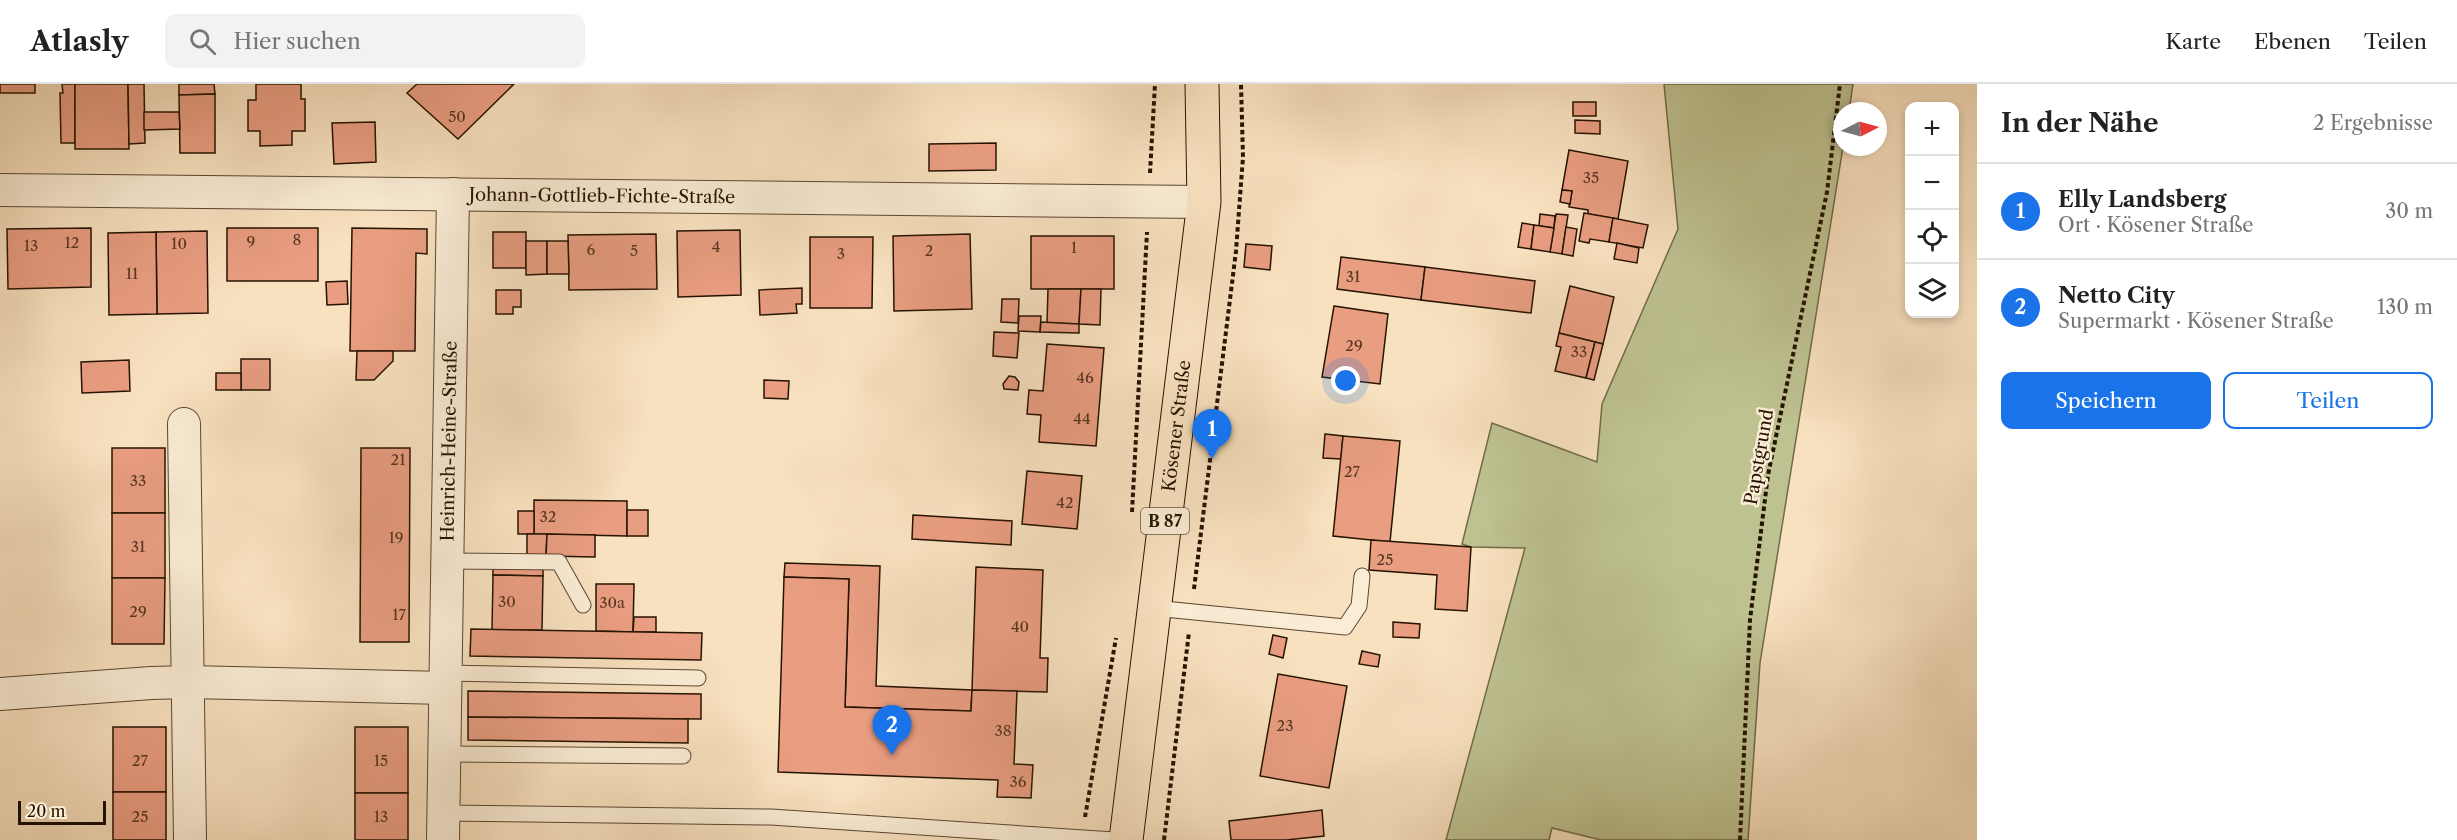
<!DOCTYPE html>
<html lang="de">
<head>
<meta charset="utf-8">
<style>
	:root { --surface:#fff; --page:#f2f2f2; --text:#222; --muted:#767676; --line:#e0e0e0; --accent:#1a73e8 }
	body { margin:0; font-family:"Libre Caslon Text",serif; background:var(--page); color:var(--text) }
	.controls { position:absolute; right:18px; top:18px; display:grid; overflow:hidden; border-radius:12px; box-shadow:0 3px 9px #0003 }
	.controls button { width:54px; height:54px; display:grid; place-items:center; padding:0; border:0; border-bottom:2px solid var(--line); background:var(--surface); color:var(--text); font:30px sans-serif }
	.compass { position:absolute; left:1833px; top:18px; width:54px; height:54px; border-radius:50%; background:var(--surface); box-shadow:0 3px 9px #0003; rotate:84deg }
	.scale { position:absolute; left:18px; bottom:15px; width:88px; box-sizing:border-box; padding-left:6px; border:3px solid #261301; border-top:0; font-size:16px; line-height:21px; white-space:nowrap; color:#261301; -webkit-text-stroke:4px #faecd5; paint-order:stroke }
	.you { position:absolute; left:1346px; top:297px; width:21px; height:21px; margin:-15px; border:4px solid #fff; border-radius:50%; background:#1a73e8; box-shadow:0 0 0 9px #1a73e833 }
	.badge { display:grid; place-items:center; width:39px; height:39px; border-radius:50%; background:var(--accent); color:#fff; font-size:20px; font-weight:700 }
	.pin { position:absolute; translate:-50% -50px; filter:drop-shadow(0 2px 3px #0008) }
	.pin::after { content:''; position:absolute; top:32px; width:21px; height:18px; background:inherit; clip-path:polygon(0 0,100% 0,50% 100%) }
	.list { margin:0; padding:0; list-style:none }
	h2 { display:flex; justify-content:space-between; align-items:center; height:78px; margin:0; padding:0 24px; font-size:26px }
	h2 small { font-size:20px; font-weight:400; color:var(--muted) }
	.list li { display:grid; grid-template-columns:39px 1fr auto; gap:18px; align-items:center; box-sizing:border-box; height:96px; padding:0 24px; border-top:2px solid var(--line) }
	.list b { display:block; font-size:22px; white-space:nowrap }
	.list p { margin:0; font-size:20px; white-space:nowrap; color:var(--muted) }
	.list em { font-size:20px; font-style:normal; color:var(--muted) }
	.actions { display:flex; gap:12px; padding:18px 24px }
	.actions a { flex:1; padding:14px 0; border:2px solid var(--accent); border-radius:12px; text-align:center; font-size:21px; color:var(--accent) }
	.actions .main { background:var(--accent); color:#fff }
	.icon { flex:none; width:33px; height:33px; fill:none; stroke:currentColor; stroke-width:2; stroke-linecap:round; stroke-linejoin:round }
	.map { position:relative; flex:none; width:1977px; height:756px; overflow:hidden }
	header { display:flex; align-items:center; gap:36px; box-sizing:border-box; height:84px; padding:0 30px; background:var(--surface); border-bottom:2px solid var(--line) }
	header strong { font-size:28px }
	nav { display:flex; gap:33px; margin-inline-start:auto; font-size:21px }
	.search { width:420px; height:54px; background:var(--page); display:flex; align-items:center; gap:15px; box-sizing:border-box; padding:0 21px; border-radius:12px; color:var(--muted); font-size:22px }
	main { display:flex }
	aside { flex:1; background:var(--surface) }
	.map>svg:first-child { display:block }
	.green { fill:#bec291; stroke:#726a49; stroke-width:1.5 }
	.building { fill:#e99d81; stroke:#261301; stroke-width:1.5 }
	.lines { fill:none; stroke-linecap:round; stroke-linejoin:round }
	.lane-casing { stroke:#5a4630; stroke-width:17 }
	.street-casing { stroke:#5a4630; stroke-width:34 }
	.primary-casing { stroke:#261301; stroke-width:35 }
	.path { stroke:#261301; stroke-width:4; stroke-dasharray:4.5 3; stroke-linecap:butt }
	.lane { stroke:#faecd5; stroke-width:15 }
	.street { stroke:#faecd5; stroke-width:32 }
	.primary { stroke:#f8e1bf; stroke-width:33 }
	.labels { text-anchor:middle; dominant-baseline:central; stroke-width:5; stroke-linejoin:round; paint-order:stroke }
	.number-label { font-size:15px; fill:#573621 }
	.shield { fill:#faecd5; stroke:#665441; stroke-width:1.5 }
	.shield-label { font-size:16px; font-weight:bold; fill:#261301 }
	.street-label { font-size:18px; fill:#261301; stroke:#faecd5 }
</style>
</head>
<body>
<header>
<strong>Atlasly</strong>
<div class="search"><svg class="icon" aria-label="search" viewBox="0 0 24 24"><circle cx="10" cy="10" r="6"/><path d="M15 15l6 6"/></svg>Hier suchen</div>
<nav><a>Karte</a><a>Ebenen</a><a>Teilen</a></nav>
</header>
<main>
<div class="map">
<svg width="1977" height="756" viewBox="0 0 1977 756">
	<rect width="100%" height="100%" fill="#f8e1bf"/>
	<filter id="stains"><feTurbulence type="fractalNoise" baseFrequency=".00333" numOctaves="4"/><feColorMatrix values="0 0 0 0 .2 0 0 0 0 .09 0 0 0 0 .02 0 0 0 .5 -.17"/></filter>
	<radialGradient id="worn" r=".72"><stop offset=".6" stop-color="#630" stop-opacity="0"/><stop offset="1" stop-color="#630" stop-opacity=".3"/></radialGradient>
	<path class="green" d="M1664 0H1853L1849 27H1842L1843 63 1760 579 1748 756H1601L1552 744 1549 756H1446L1525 464 1471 463 1462 460 1492 339 1597 378 1602 320 1678 145Z"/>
	<g class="building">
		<rect x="0" y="0" width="35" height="9"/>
		<path d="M62 0H75V59H61L60 9H63Z"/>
		<path d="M75 0H128L129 65H75Z"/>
		<path d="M128 0H144L145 59 129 60Z"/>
		<path d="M179 0H214L215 10 179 11Z"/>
		<path d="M256 0H301V15H305V47H292V61L260 62V47H248V16H256Z"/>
		<path d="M417 0H514L458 55 407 9Z"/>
		<path d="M215 10V69H180L179 11Z"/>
		<rect x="1573" y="18" width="23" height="14"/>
		<path d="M144 28H179L180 45 144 46Z"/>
		<path d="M1575 36 1600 37V50L1575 49Z"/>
		<path d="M375 38 376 78 334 80 332 39Z"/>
		<path d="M996 59V86L929 87V60Z"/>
		<path d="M1569 66 1628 77 1618 135 1588 130V126L1569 123 1572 107 1562 106Z"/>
		<path d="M1562 106 1572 107 1570 120 1560 118Z"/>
		<path d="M1584 129 1613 134 1609 158 1590 155 1589 159 1579 157Z"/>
		<path d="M1540 130 1555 132 1554 144 1539 142Z"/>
		<path d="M1556 130 1568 131 1562 170 1550 168Z"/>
		<path d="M1613 134 1648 141 1643 164 1609 158Z"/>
		<path d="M1522 139 1534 141 1531 165 1518 163Z"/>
		<path d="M1534 141 1554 144 1550 168 1531 165Z"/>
		<path d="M1566 143 1577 145 1573 172 1562 170Z"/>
		<path d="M91 144V203L8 205 7 145Z"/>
		<rect x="227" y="144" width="91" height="53"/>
		<path d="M352 144 427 145V170L416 169 415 267H350Z"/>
		<path d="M740 146 741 211 678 213 677 147Z"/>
		<path d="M207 147 208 229 157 230 156 148Z"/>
		<path d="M156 148 157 230 109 231 108 149Z"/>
		<rect x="493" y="148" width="33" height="36"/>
		<path d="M656 150 657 205 569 206 568 151Z"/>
		<path d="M970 150 972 225 894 227 893 152Z"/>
		<rect x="1031" y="152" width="83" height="53"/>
		<path d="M810 153H873L872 224H810Z"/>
		<path d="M526 157H547V190L526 191Z"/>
		<path d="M547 157H568L569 190H547Z"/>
		<path d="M1617 159 1639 164 1637 179 1614 175Z"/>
		<path d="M1246 160 1272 162 1270 186 1244 183Z"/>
		<path d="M1341 173 1425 183 1421 216 1337 205Z"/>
		<path d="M1425 183 1535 197 1531 229 1421 216Z"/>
		<path d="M347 197 348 220 327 221 326 198Z"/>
		<path d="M1570 202 1614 213 1603 260 1559 249Z"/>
		<path d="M802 204V220H796L797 229 760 231 759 206Z"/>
		<path d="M1048 205H1081L1079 240 1047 239Z"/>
		<path d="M1081 205H1101L1100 241 1079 240Z"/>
		<path d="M496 206H521V223H513V230H496Z"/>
		<path d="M1002 215H1019L1018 239 1001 238Z"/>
		<path d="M1334 222 1388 230 1380 300 1322 293Z"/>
		<path d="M1019 232H1041L1040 248 1018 247Z"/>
		<path d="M1041 238 1079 240V249L1040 248Z"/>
		<path d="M994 248 1019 249 1017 274 993 272Z"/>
		<path d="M1559 249 1595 258 1586 294 1555 287 1561 263 1556 262Z"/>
		<path d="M1595 258 1603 260 1594 296 1586 294Z"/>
		<path d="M1047 260 1104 264 1096 362 1039 358 1041 331 1027 330 1029 306 1043 307Z"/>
		<path d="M357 267H393V277L374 296H356Z"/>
		<rect x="241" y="275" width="29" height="31"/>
		<path d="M129 276 130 307 82 309 81 278Z"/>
		<rect x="216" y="289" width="25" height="17"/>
		<path d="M1009 292 1015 293 1019 298 1018 306 1004 305 1003 300Z"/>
		<path d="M764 296 789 297 788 315 764 314Z"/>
		<path d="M1325 350 1343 352 1341 375 1323 374Z"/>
		<path d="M1343 352 1400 357 1390 458 1333 452Z"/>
		<rect x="112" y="364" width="53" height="65"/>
		<path d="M361 364H410L409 558H360Z"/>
		<path d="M1027 387 1082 392 1077 445 1022 440Z"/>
		<path d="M534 416 627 417V452L534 450Z"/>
		<rect x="627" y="426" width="21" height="26"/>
		<rect x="518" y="427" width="16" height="23"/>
		<rect x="112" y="429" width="53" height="65"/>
		<path d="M913 431 1012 437 1011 461 912 455Z"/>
		<path d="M527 450H547L546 472H527Z"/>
		<path d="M547 450 595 451V473L546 472Z"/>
		<path d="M1371 456 1471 463 1467 527 1435 525 1437 491 1369 486Z"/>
		<path d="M785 479 880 482 876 602 972 606 971 627 845 623 849 495 784 493Z"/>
		<path d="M493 480 543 481V492L493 491Z"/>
		<path d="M976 483 1043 486 1040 574H1048L1047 608 972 606Z"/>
		<path d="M493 491 543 492 542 546H492Z"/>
		<path d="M784 493 849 495 845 623 971 627 972 606 1017 607 1014 680 1033 681 1031 714 997 713 998 696 778 688Z"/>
		<path d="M112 494H165L164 560H112Z"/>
		<path d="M596 500H634L633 548 596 547Z"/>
		<path d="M634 533H656V548H633Z"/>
		<path d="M1393 538 1420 540 1419 554 1393 553Z"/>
		<path d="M471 545 702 549 701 576 470 572Z"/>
		<path d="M1273 551 1287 554 1283 574 1269 570Z"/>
		<path d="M1362 567 1380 571 1378 583 1359 580Z"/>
		<path d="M1278 590 1347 602 1329 704 1260 692Z"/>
		<path d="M468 607 701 610V635L468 633Z"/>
		<path d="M468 633 688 635V659L468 656Z"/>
		<rect x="113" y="643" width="53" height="65"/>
		<rect x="355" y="643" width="53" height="66"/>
		<rect x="113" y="708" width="53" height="48"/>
		<rect x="355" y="709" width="53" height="47"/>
		<path d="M1322 726 1324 752 1286 756H1231L1229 737Z"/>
	</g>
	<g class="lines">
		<g class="lane-casing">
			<g id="lane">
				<path d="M447 477 559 478 583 521"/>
				<path d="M1154 524 1345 543 1359 522 1362 492"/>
				<path d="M446 589 698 594"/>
				<path d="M445 670 683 672"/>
				<path d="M443 729 771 733 1114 756"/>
			</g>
		</g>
		<g class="street-casing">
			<g id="street">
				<path id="s1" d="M0 106 1204 118"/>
				<path d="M184 340 190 756"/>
				<path d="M0 610 151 599 188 598 445 604"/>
				<path id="s2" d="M443 756 453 110"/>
			</g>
		</g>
		<g class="primary-casing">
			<g id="primary">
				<path id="s3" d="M1126 756 1204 118 1202 0"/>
			</g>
		</g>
		<g class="path">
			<path d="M1150 89 1155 0"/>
			<path d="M1132 428 1147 148"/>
			<path d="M1194 505 1236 167 1243 73 1241 0"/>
			<path d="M1085 733 1116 554"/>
			<path d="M1164 756 1189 548"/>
			<path d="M1740 756 1750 536 1768 391 1827 108 1840 0"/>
		</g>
		<use href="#lane" class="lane"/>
		<use href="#street" class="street"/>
		<use href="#primary" class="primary"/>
	</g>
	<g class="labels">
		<g class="number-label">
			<text x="457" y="32">50</text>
			<text x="1591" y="93">35</text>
			<text x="297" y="155">8</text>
			<text x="251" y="157">9</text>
			<text x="72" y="158">12</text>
			<text x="179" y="159">10</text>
			<text x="31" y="161">13</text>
			<text x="716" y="162">4</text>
			<text x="1074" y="163">1</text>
			<text x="591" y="165">6</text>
			<text x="634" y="166">5</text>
			<text x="929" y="166">2</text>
			<text x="841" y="169">3</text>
			<text x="132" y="189">11</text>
			<text x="1353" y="192">31</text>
			<text x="1354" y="261">29</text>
			<text x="1579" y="267">33</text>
			<text x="1085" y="293">46</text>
			<text x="1082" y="334">44</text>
			<text x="398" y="375">21</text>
			<text x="1352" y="387">27</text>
			<text x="138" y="396">33</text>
			<text x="1065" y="418">42</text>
			<text x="548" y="432">32</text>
			<text x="396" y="453">19</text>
			<text x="138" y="462">31</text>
			<text x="1385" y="475">25</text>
			<text x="507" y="517">30</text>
			<text x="612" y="518">30a</text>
			<text x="138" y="527">29</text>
			<text x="399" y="530">17</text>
			<text x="1020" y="542">40</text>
			<text x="1285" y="641">23</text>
			<text x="1003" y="646">38</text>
			<text x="140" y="676">27</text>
			<text x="381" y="676">15</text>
			<text x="1018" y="697">36</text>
			<text x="140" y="732">25</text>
			<text x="381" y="732">13</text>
		</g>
		<rect class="shield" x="1141" y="424" width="48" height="26" rx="4.5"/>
		<g class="shield-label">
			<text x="1165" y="437">B 87</text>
		</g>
		<g class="street-label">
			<text stroke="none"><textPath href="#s1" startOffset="602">Johann-Gottlieb-Fichte-Straße</textPath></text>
			<text stroke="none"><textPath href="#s3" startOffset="417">Kösener Straße</textPath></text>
			<text stroke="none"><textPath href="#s2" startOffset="399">Heinrich-Heine-Straße</textPath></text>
			<text transform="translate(1759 373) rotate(-80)">Papstgrund</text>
		</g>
	</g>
	<rect width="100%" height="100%" filter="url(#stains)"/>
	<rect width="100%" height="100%" fill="url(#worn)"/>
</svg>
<div class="controls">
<button>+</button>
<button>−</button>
<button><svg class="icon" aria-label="locate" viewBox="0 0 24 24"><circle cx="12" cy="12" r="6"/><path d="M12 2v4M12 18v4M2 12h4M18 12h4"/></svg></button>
<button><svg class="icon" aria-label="layers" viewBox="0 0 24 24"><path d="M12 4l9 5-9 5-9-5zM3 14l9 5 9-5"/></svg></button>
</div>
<svg class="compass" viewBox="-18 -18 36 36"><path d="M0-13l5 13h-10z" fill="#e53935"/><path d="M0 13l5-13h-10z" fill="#767676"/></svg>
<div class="scale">20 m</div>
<div class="you"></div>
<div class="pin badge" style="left:1212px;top:375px">1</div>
<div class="pin badge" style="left:892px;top:671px">2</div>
</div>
<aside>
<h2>In der Nähe<small>2 Ergebnisse</small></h2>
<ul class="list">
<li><span class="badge">1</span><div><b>Elly Landsberg</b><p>Ort · Kösener Straße</p></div><em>30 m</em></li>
<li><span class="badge">2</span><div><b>Netto City</b><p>Supermarkt · Kösener Straße</p></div><em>130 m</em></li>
</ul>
<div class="actions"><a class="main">Speichern</a><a>Teilen</a></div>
</aside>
</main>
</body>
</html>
